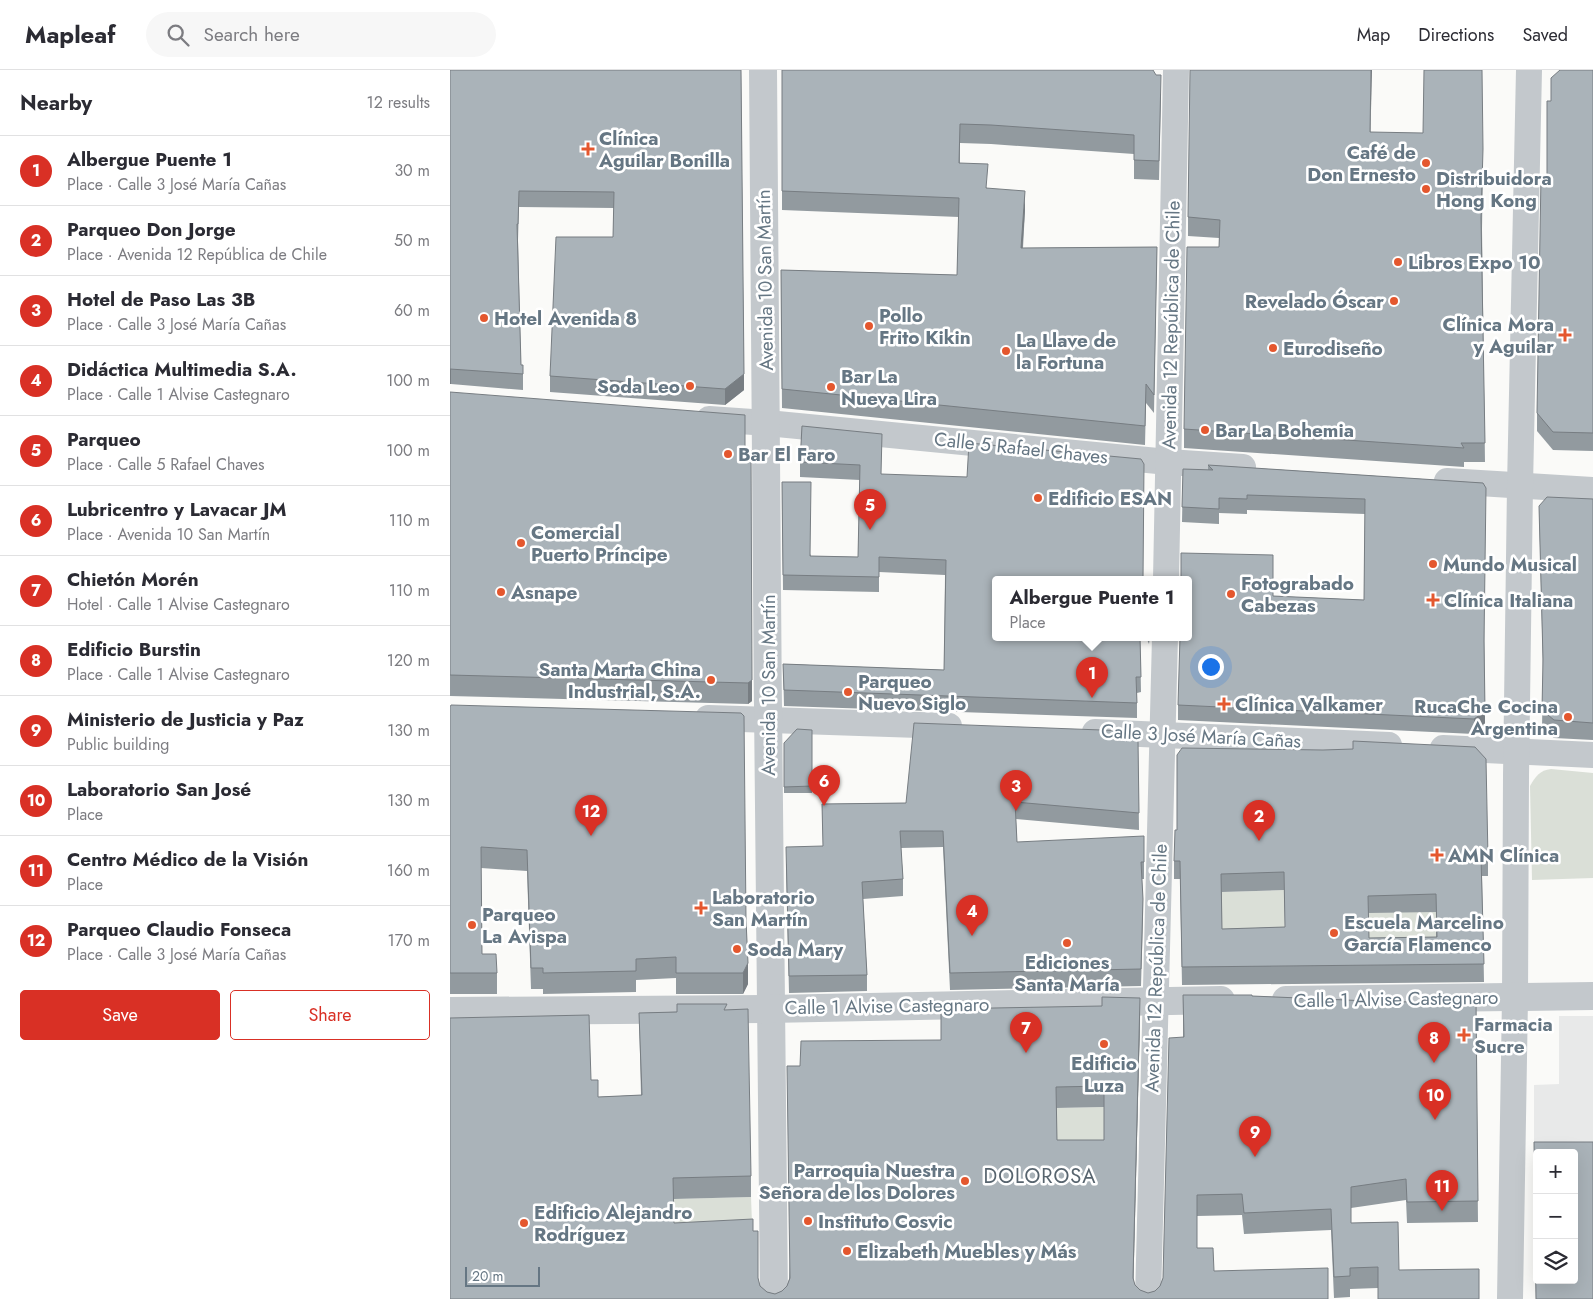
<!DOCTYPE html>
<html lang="en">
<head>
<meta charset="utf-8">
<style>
	:root { --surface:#fff; --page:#f7f7f7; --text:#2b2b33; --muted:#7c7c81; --line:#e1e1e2; --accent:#d93025 }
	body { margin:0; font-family:Jost,sans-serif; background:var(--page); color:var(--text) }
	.controls { position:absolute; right:15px; bottom:15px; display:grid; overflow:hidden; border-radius:5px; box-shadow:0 5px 20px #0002 }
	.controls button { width:45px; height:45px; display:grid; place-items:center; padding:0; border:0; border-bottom:1px solid var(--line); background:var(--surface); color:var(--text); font:25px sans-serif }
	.scale { position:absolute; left:15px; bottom:12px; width:75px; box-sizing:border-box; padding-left:5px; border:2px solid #657683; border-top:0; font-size:14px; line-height:18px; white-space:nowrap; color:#657683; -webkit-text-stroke:4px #fff; paint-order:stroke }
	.you { position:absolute; left:760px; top:596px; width:18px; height:18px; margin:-12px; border:4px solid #fff; border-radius:50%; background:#1a73e8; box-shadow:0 0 0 8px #1a73e833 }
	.badge { display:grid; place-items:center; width:32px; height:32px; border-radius:50%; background:var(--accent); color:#fff; font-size:16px; font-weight:700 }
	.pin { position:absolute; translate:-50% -41px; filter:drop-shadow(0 1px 2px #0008) }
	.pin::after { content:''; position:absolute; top:26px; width:18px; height:15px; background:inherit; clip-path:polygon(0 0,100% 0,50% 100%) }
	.popup { position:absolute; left:542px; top:506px; width:200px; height:65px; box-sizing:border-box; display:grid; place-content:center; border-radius:5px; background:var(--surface); filter:drop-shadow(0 1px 4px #0005); font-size:16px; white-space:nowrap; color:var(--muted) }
	.popup b { font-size:19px; color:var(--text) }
	.popup::after { content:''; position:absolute; left:50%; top:100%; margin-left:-10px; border:10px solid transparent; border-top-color:var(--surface) }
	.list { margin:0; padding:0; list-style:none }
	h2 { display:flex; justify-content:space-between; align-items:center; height:65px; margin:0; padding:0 20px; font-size:21px }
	h2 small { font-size:16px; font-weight:400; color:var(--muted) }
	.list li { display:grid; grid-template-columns:32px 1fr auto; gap:15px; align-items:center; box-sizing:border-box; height:70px; padding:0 20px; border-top:1px solid var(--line) }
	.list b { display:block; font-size:19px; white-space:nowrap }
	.list p { margin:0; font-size:16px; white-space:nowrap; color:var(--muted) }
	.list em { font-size:16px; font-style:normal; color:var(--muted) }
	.actions { display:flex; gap:10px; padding:15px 20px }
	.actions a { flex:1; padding:11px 0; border:1px solid var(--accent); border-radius:5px; text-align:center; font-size:18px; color:var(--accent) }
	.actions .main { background:var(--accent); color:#fff }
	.icon { flex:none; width:28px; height:28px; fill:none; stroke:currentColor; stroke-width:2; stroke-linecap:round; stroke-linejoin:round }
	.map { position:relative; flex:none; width:1143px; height:1229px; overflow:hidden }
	header { display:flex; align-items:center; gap:30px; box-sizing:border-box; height:70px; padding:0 25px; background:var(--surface); border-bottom:1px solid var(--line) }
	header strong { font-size:24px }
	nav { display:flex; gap:28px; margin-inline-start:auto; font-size:18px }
	.search { width:350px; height:45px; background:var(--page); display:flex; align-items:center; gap:12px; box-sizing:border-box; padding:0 18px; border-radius:28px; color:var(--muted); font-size:19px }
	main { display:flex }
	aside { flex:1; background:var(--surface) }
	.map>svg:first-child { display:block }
	.built { fill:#e8e9e9 }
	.green { fill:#dadfd7 }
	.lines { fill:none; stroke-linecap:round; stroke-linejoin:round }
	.minor { stroke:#c3c8cc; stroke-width:26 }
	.tertiary { stroke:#c3c8cc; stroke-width:28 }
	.wall { fill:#929a9f; fill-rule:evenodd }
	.shaded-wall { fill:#777d82 }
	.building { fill:#aab3b9; stroke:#777d82; fill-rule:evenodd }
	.poi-dot { fill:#e4572e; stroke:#fff; stroke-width:2 }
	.labels { text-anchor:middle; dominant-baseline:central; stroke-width:5; stroke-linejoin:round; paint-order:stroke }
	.poi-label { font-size:19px; font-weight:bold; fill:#657683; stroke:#fff; text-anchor:start }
	.street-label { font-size:19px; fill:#657683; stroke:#fff }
	.neighbourhood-label { font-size:20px; letter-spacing:1px; fill:#57646e; stroke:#fff }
</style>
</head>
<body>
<header>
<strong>Mapleaf</strong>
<div class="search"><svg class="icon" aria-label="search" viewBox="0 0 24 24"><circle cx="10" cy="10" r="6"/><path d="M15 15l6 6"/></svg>Search here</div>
<nav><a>Map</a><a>Directions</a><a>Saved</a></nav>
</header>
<main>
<aside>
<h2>Nearby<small>12 results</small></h2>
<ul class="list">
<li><span class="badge">1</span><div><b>Albergue Puente 1</b><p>Place · Calle 3 José María Cañas</p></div><em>30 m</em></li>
<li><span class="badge">2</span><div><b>Parqueo Don Jorge</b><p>Place · Avenida 12 República de Chile</p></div><em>50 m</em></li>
<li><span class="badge">3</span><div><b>Hotel de Paso Las 3B</b><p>Place · Calle 3 José María Cañas</p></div><em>60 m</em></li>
<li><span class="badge">4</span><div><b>Didáctica Multimedia S.A.</b><p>Place · Calle 1 Alvise Castegnaro</p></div><em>100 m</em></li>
<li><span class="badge">5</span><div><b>Parqueo</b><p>Place · Calle 5 Rafael Chaves</p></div><em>100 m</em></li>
<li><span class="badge">6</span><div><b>Lubricentro y Lavacar JM</b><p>Place · Avenida 10 San Martín</p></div><em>110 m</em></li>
<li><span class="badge">7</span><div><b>Chietón Morén</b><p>Hotel · Calle 1 Alvise Castegnaro</p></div><em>110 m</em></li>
<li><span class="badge">8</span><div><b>Edificio Burstin</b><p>Place · Calle 1 Alvise Castegnaro</p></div><em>120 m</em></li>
<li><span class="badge">9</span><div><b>Ministerio de Justicia y Paz</b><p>Public building</p></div><em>130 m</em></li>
<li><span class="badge">10</span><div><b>Laboratorio San José</b><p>Place</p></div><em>130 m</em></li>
<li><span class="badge">11</span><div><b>Centro Médico de la Visión</b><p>Place</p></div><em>160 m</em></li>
<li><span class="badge">12</span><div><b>Parqueo Claudio Fonseca</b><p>Place · Calle 3 José María Cañas</p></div><em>170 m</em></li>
</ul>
<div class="actions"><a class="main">Save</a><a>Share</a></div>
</aside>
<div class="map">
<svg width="1143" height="1229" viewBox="0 0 1143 1229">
	<rect width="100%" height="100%" fill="#fafaf8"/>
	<path class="built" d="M1109 946H1143V1114L1124 1083H1087L1084 1114V1015L1109 1014Z"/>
	<g class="green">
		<path d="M1101 699 1143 703V808L1082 810 1080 716C1085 707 1090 700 1101 699Z"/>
		<path d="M917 811 986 842 987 884 919 886Z"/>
		<path d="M834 820 835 875 772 876 771 822Z"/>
		<path d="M654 1037V1091H607L606 1038Z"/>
		<path d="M301 1127 302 1153 224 1174 223 1129Z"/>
	</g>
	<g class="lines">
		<g class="minor">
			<path d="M259 349 317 353 718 392 793 397"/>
			<path d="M997 411 1143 420"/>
			<path d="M716 509 726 0"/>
			<path d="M258 648 499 656"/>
			<path d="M645 662 939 675"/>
			<path d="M993 678 1143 685"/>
			<path d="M698 1229 715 567"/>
			<path d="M1060 1229 1065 928 1066 706 1070 416 1079 0"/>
		</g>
		<g class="tertiary">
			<path d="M313 0C318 410 317 819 324 1229"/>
			<path d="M836 930 1143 926"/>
			<path d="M0 941 319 939 771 930"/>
		</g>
	</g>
	<g class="wall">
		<path d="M0 0H291L294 320 275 335 100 322V306L163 167 164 138 69 137 68 170 71 295H73V320L1 314Z"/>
		<path d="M332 0 711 24 709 110 684 109V84L541 74 510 73V93L537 118 575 140 573 178 707 177 704 343 696 333 695 375 332 338 331 200 507 205 509 147 332 140Z"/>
		<path d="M1143 0V381L1103 380 1087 361V343L1101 31Z"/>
		<path d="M920 62 1033 98 1032 159 1035 392H1014V397L734 378V359L769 177V168L738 166V147Z"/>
		<path d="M0 322 295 380 302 631 298 634 0 626Z"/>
		<path d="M352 356 431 404 546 509 690 567 691 622 687 623V648L334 636 333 594 494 600 495 505 429 502V522L333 520 332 412 361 486 408 487 410 410 350 407V392Z"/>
		<path d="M758 395 1033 413 1035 656 1024 664 728 650V635L823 526 914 530 915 444 797 440V444L769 443V454L732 452 733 399 758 400Z"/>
		<path d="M1143 429V670L1104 668 1092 658 1093 601 1089 436Z"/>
		<path d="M696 567H700L699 574Z"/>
		<path d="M0 637 296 850 298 914 293 924H226V908L186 910V922L93 924V919H81L77 801 31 798 32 884 47 903V924H0Z"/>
		<path d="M362 660V723H334V673Z"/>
		<path d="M688 671 689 760 566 749 567 772 694 783V809H692L693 846 691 916 500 920 493 777 451 778 453 809V826L413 829 417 905V921L339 923 336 794 373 776 372 734 456 733Z"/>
		<path d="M1038 788V806H1032L1034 912 732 915 730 809H724V791ZM834 820 835 857 772 859V822ZM986 842V867L919 868 918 843Z"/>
		<path d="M733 925 802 926 943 932 1026 931 1028 1152 957 1153 956 1130 901 1138V1153L948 1152 928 1218 900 1219V1227L884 1228 881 1160 794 1164 792 1145 747 1146V1178L764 1201 878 1229H0L141 1010 148 1027 191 1025 189 943 277 940 301 1106V1127L224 1129V1153L303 1161 308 1208 310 1216 317 1222 325 1224 332 1221 337 1216 339 1209 350 996 491 970 690 949 683 1210 685 1215 690 1220 698 1223 705 1221 710 1216 713 1208 733 967ZM654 1037V1070H607L606 1038Z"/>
		<path d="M1084 1072 1143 1229H1086Z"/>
	</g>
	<g class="shaded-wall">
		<path d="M921 0H922L920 81V62Z"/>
		<path d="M575 121V140L571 197V178Z"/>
		<path d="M1 298V314H0V299Z"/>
		<path d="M294 304V320L275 335V319Z"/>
		<path d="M302 610V631L298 634V613Z"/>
		<path d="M1035 641V656L1024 664V649Z"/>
		<path d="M298 893V914L293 924V903Z"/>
		<path d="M690 928V949L683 1229V1208Z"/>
	</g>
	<g class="building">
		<path d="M0 0H291L294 304 275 319 100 306 106 167H163L164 122 69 121 68 154H67L71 295H73V304L0 299Z"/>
		<path d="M332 0H703L706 5H711L709 91 684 90V65L541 55 510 54 509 93 538 94 536 118 575 121 571 178 707 177 704 325 696 314 695 356 332 319 331 200 507 205 509 128 332 121Z"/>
		<path d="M740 0H921L920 62 973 63 974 0H1032L1033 79 1031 148 1035 373H1011L1014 378 734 359 737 177H769L770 150 738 147Z"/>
		<path d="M1110 0H1143V363L1103 362 1087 343 1091 106H1097V31H1101V8Z"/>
		<path d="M0 322 295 345V380H301L302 610 298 613 0 605Z"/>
		<path d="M352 356 432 364 431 404 517 407 519 373 691 389 694 394 693 509H546V567H690L691 607H686L687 633 334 620 333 594 494 600 496 490 429 487V507L333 505 332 412H361L360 486 408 487 410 395 350 392Z"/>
		<path d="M758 395 1033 413 1036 418 1034 571 1035 641 1024 649 728 635 730 567H738V509H731V483L823 485V526L914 530 915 429 797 425V429L769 428V439L732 437 733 399 763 400Z"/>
		<path d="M1097 427 1143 429V653L1104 650 1092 640 1093 589 1089 436Z"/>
		<path d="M1 635 291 643 294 646 296 850 298 893 293 903H226V887L186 889V901L93 903V898H81L77 780 31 777 32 884H46L47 903H0V637Z"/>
		<path d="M464 653 678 661 688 671 689 743 565 732 567 772 694 766V792H691L693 829 691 899 500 903 493 761H450L453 809 412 812 417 905 339 906 336 777 373 776 372 734 456 733Z"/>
		<path d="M347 659 362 660V716L334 717V673Z"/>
		<path d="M903 671 1025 677 1036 689 1038 788H1031L1034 894 732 897 730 791H724L725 760H727V685L732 678 873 680 903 679ZM834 802 835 857 772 859 771 804ZM986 824 987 867 919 868 918 826Z"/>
		<path d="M733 925H802V926L943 932 1026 931 1028 1131 957 1132 956 1109 901 1117V1153L948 1152 949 1200 1029 1199V1229H928V1197L900 1198V1206L884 1207 881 1139 794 1143 792 1124 747 1125V1178H763L764 1201 878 1198V1229H0V948L139 945 141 1010H148V1027L192 1025 189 943 227 942V934H277L274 940 298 939 301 1106 223 1108 224 1153 303 1149V1161H308V1208L310 1216 317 1222 325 1224 332 1221 337 1216 340 1208 337 996H350L351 971 491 970V939L652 936V927L690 928 683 1208 685 1215 690 1220 698 1223 705 1221 710 1216 713 1208 719 968 734 967ZM654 1016V1070H607L606 1017Z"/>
		<path d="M1084 1072H1143V1229H1086ZM1087 1083H1124V1210H1087Z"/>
	</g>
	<g class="poi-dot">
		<path d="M135.5 71.5h5v5h5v5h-5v5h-5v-5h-5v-5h5z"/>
		<circle cx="976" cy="93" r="5"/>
		<circle cx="976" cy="119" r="5"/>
		<circle cx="948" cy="192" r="5"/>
		<circle cx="944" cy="231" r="5"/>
		<circle cx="34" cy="248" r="5"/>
		<circle cx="419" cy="256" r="5"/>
		<path d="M1112.5 257.5h5v5h5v5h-5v5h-5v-5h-5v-5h5z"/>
		<circle cx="823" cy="278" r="5"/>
		<circle cx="556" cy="281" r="5"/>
		<circle cx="240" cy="316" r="5"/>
		<circle cx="381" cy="317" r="5"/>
		<circle cx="755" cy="360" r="5"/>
		<circle cx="278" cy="384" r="5"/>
		<circle cx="588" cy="428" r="5"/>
		<circle cx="71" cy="473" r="5"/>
		<circle cx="983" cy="494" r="5"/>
		<circle cx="51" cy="522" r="5"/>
		<circle cx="781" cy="524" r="5"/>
		<path d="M980.5 522.5h5v5h5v5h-5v5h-5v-5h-5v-5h5z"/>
		<circle cx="261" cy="610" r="5"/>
		<circle cx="398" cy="622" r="5"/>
		<path d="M771.5 626.5h5v5h5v5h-5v5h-5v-5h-5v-5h5z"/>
		<circle cx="1118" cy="647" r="5"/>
		<path d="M984.5 777.5h5v5h5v5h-5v5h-5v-5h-5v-5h5z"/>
		<path d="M248.5 830.5h5v5h5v5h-5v5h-5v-5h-5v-5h5z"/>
		<circle cx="22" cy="855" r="5"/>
		<circle cx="884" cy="863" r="5"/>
		<circle cx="617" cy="873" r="5"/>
		<circle cx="287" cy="879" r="5"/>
		<path d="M1011.5 957.5h5v5h5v5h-5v5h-5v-5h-5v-5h5z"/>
		<circle cx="654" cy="974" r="5"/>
		<circle cx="515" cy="1111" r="5"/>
		<circle cx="358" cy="1151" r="5"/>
		<circle cx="74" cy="1153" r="5"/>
		<circle cx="397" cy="1181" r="5"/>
	</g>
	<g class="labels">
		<g class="poi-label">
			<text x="149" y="68">Clínica<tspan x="149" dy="22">Aguilar Bonilla</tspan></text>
			<text x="966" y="82" text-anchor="end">Café de<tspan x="966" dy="22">Don Ernesto</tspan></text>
			<text x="986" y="108">Distribuidora<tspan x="986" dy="22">Hong Kong</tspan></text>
			<text x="958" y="192">Libros Expo 10</text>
			<text x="934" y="231" text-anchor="end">Revelado Óscar</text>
			<text x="429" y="245">Pollo<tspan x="429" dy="22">Frito Kikin</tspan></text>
			<text x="44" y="248">Hotel Avenida 8</text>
			<text x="1104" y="254" text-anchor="end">Clínica Mora<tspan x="1104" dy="22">y Aguilar</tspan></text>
			<text x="566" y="270">La Llave de<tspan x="566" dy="22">la Fortuna</tspan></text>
			<text x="833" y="278">Eurodiseño</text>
			<text x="391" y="306">Bar La<tspan x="391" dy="22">Nueva Lira</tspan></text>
			<text x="230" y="316" text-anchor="end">Soda Leo</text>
			<text x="765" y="360">Bar La Bohemia</text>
			<text x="288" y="384">Bar El Faro</text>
			<text x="598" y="428">Edificio ESAN</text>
			<text x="81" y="462">Comercial<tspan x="81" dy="22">Puerto Príncipe</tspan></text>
			<text x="993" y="494">Mundo Musical</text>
			<text x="791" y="513">Fotograbado<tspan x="791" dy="22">Cabezas</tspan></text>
			<text x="61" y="522">Asnape</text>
			<text x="994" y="530">Clínica Italiana</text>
			<text x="251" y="599" text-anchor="end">Santa Marta China<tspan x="251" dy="22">Industrial, S.A.</tspan></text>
			<text x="408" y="611">Parqueo<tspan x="408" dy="22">Nuevo Siglo</tspan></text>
			<text x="785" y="634">Clínica Valkamer</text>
			<text x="1108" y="636" text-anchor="end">RucaChe Cocina<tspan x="1108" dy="22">Argentina</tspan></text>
			<text x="998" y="785">AMN Clínica</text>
			<text x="262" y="827">Laboratorio<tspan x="262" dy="22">San Martín</tspan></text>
			<text x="32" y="844">Parqueo<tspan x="32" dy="22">La Avispa</tspan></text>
			<text x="894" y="852">Escuela Marcelino<tspan x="894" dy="22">García Flamenco</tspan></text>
			<text x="297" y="879">Soda Mary</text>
			<text x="617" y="892" text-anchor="middle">Ediciones<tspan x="617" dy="22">Santa María</tspan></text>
			<text x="1024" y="954">Farmacia<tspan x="1024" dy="22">Sucre</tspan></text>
			<text x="654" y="993" text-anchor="middle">Edificio<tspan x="654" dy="22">Luza</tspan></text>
			<text x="505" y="1100" text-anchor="end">Parroquia Nuestra<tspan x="505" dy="22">Señora de los Dolores</tspan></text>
			<text x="84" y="1142">Edificio Alejandro<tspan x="84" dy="22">Rodríguez</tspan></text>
			<text x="368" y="1151">Instituto Cosvic</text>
			<text x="407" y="1181">Elizabeth Muebles y Más</text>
		</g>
		<g class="street-label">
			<text transform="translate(315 210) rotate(-91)">Avenida 10 San Martín</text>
			<text transform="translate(721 255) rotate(-89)">Avenida 12 República de Chile</text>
			<text transform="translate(571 378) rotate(6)">Calle 5 Rafael Chaves</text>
			<text transform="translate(318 615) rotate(-90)">Avenida 10 San Martín</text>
			<text transform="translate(751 666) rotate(3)">Calle 3 José María Cañas</text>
			<text transform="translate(706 898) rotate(-88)">Avenida 12 República de Chile</text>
			<text transform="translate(946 929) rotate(-1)">Calle 1 Alvise Castegnaro</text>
			<text transform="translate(437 936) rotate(-1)">Calle 1 Alvise Castegnaro</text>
		</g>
		<g class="neighbourhood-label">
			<text x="590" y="1106">DOLOROSA</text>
		</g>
	</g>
</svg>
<div class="controls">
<button>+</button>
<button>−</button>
<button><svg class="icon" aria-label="layers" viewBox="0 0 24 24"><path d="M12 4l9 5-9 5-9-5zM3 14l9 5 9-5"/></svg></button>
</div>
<div class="scale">20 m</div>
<div class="you"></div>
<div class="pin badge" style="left:642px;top:628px">1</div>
<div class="popup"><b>Albergue Puente 1</b>Place</div>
<div class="pin badge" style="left:809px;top:771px">2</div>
<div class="pin badge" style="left:566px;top:741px">3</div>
<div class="pin badge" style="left:522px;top:866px">4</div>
<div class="pin badge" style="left:420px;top:460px">5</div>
<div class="pin badge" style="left:374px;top:736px">6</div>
<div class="pin badge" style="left:576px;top:983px">7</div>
<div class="pin badge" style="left:984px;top:993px">8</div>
<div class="pin badge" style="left:805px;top:1087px">9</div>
<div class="pin badge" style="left:985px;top:1050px">10</div>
<div class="pin badge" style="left:992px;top:1141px">11</div>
<div class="pin badge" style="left:141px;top:766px">12</div>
</div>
</main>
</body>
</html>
